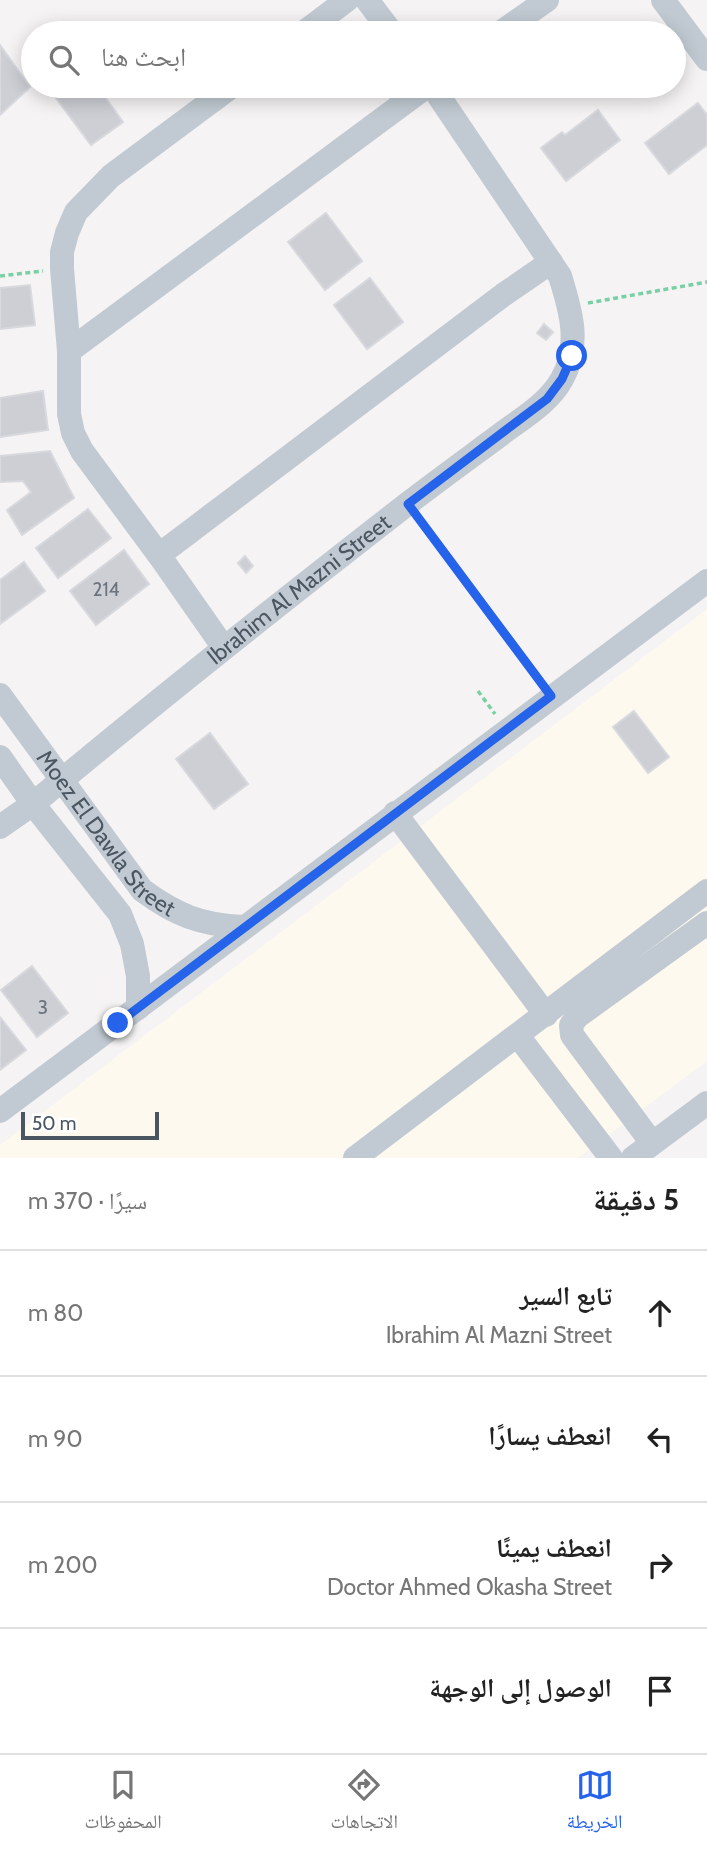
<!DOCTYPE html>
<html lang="ar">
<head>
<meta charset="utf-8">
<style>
	:root { --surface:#fff; --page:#f2f2f2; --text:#222; --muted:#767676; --line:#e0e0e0; --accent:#2563eb }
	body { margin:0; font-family:Cabin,"Noto Naskh Arabic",sans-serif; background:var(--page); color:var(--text); direction:rtl }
	.scale { position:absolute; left:21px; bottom:18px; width:138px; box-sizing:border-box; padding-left:7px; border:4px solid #4a5661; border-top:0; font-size:19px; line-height:24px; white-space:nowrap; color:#4a5661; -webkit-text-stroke:5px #fff; paint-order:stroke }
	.stop { position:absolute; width:21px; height:21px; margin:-16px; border:5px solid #2563eb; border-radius:50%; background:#fff }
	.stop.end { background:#2563eb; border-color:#fff; box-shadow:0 2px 7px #0008 }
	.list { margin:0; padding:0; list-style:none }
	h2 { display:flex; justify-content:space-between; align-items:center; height:91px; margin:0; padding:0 28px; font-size:30px }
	h2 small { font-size:23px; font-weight:400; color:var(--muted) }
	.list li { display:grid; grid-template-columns:46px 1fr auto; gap:21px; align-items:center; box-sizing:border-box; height:126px; padding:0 28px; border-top:2px solid var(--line) }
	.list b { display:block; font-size:26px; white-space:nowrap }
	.list p { margin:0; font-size:23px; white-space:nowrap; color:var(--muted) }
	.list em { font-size:23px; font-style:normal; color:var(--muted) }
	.icon { flex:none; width:38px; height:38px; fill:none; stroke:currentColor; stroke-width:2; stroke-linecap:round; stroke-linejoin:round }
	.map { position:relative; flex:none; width:707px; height:1158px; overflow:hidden; direction:ltr }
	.search { position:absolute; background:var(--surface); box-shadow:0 4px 18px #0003; left:21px; right:21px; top:21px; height:77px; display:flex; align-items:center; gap:18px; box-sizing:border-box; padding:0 24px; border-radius:38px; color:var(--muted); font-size:26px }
	.sheet { height:595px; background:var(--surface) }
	nav { display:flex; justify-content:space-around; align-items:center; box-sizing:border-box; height:98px; border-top:2px solid var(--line); background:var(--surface); font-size:19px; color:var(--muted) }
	nav a { display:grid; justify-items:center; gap:4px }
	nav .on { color:var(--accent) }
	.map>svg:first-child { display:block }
	.commercial { fill:#fdf9ef }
	.building { fill:#cdcfd5; stroke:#d7d9de; stroke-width:2 }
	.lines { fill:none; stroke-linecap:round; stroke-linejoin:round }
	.path { stroke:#7ad0a6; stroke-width:3.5; stroke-dasharray:5 3.5; stroke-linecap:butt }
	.minor { stroke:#c1cad2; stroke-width:24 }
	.route { stroke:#2563eb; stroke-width:9 }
	.labels { text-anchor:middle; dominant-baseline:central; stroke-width:6; stroke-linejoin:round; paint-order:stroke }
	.number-label { font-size:19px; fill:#6b747e }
	.street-label { font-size:23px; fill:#4a5661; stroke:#fff }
</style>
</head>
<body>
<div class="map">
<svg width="707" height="1158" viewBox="0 0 707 1158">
	<rect width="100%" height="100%" fill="#f5f3f3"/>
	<path class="commercial" d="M707 609V1061L578 1158H0V1145Z"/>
	<g class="building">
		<path d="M0 45 30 87 0 115Z"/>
		<path d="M64 86H97L123 122 91 145 53 94Z"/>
		<path d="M698 103 707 115V145L669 174 645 143Z"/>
		<path d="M598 110 620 140 566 181 541 148 562 132 565 135Z"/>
		<path d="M326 213 362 261 325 290 288 242Z"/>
		<path d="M370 278 403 322 367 349 334 305Z"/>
		<path d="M30 285 35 325 0 329V288Z"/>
		<path d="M544 324 553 332 546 340 537 333Z"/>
		<path d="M43 391 48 430 0 437V398Z"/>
		<path d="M50 451 74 498 22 535 7 510 31 492 23 481 0 482V456Z"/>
		<path d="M88 509 111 538 58 578 36 548Z"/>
		<path d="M124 550 149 584 96 625 70 591Z"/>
		<path d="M245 556 253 566 246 573 238 563Z"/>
		<path d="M24 562 45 591 0 624V580Z"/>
		<path d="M634 711 669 757 648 773 613 727Z"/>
		<path d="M210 733 248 784 214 809 176 759Z"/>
		<path d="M32 966 68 1013 37 1037 1 990Z"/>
		<path d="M0 1017 26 1050 0 1070Z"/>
	</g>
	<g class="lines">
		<g class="path">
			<path d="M0 276 43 271"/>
			<path d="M588 303 707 282"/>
			<path d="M421 521 540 681"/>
			<path d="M478 691 495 714"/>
		</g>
		<g class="minor">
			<path d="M367 0 392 33"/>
			<path d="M663 0 707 59"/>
			<path d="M303 33 347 0"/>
			<path d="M500 33 547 0"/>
			<path d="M69 351 427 86"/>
			<path d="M159 555 503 295 551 262"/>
			<path d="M224 648 159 555 82 451 73 433 69 414V351L62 269V252L67 233 76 212 111 176 232 86"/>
			<path id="s1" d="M0 695 142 890C176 915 201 925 243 927"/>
			<path d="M0 757 33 804 120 914 132 944 138 976V1008"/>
			<path d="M395 813 546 1015"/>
			<path id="s2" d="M0 827 33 804C155 702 280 603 406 505 437 481 469 458 500 435 521 419 549 403 562 379 581 345 571 311 560 276L432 86"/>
			<path d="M518 1036 611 1158"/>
			<path d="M0 1111 707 581"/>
			<path d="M652 1143 572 1035 571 1025 578 1016 707 923"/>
			<path d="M355 1158 707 891"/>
			<path d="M633 1158 707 1103"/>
		</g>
	</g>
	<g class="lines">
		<path class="route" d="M118 1023 551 696 408 504 547 399 562 379 572 356"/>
	</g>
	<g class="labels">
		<g class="number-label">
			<text x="106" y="589">214</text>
			<text x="43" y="1007">3</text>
		</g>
		<g class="street-label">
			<text stroke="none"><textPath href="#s2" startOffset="382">Ibrahim Al Mazni Street</textPath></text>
			<text stroke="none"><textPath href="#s1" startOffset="175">Moez El Dawla Street</textPath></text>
		</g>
	</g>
</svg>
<div class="scale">50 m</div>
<div class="stop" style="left:572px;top:356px"></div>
<div class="stop end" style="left:118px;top:1023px"></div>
<div class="search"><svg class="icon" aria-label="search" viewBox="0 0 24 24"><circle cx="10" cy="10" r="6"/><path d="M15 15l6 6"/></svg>ابحث هنا</div>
</div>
<section class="sheet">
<h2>5 دقيقة<small>سيرًا · 370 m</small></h2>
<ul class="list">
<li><svg class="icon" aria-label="ahead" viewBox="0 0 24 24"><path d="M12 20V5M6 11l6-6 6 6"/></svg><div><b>تابع السير</b><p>Ibrahim Al Mazni Street</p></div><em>80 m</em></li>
<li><svg class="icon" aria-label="left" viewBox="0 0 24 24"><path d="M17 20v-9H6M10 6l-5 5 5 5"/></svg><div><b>انعطف يسارًا</b></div><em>90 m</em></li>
<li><svg class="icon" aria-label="right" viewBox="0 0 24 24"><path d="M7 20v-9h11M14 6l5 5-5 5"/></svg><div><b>انعطف يمينًا</b><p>Doctor Ahmed Okasha Street</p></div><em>200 m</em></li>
<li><svg class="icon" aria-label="arrive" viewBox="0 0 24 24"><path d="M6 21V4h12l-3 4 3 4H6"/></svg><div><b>الوصول إلى الوجهة</b></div></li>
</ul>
</section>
<nav>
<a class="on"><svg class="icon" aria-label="map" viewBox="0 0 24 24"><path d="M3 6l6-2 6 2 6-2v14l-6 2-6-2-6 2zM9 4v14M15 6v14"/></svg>الخريطة</a>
<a><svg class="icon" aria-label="directions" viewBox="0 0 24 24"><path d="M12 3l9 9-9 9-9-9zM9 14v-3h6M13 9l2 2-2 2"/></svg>الاتجاهات</a>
<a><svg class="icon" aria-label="saved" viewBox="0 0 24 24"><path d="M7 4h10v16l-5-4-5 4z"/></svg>المحفوظات</a>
</nav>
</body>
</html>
